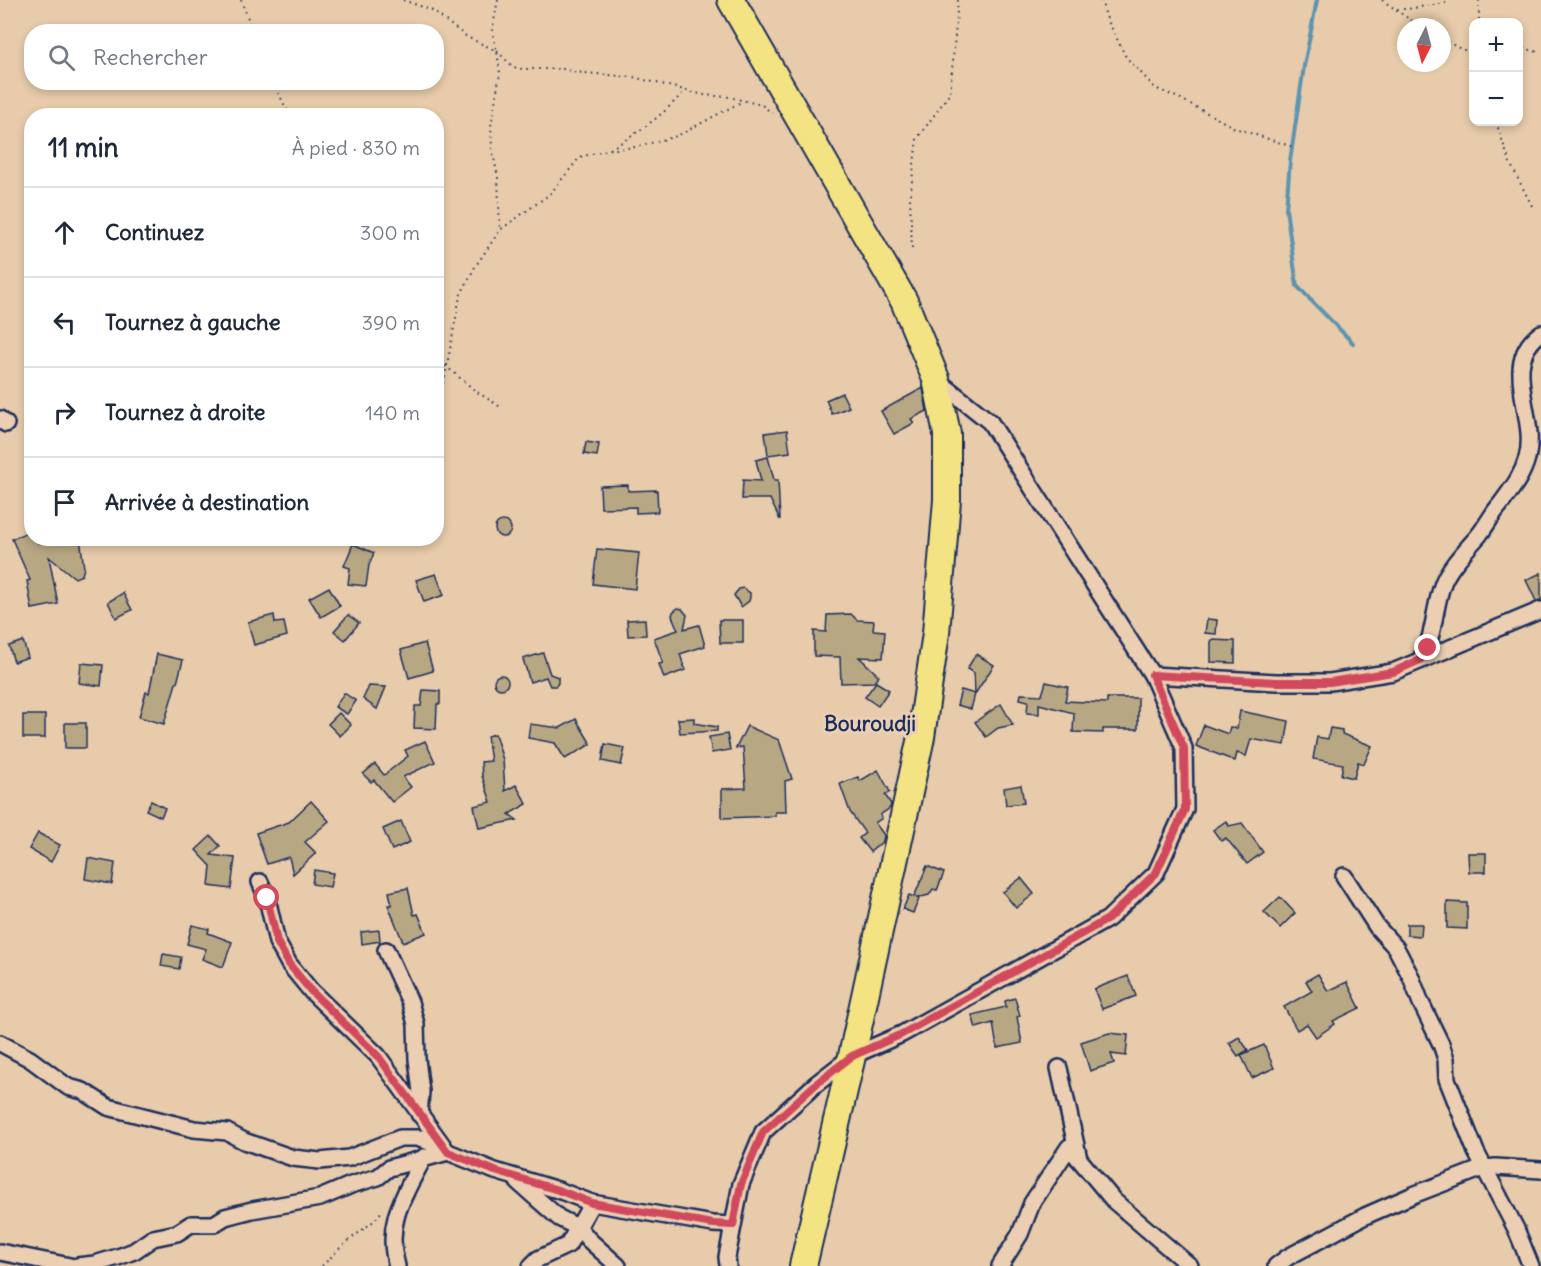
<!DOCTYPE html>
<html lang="fr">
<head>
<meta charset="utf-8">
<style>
	:root { --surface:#fff; --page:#f2f2f3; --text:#1f2937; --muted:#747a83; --line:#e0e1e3 }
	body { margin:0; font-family:Delius,sans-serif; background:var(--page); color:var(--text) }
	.controls { position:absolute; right:18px; top:18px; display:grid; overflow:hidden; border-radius:12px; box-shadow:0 3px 9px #0003 }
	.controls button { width:54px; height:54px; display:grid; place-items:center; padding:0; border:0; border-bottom:2px solid var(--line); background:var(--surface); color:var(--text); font:30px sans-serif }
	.compass { position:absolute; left:1397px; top:18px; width:54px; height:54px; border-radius:50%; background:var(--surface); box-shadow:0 3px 9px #0003; rotate:186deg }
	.stop { position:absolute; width:18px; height:18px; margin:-14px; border:4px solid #d1495b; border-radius:50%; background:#fff }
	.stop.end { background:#d1495b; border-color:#fff; box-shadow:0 2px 6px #0008 }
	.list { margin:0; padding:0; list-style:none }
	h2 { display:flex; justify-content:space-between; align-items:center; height:78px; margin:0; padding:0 24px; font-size:26px }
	h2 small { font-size:20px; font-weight:400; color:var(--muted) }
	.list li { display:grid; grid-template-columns:39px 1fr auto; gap:18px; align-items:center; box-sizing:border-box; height:90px; padding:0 24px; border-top:2px solid var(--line) }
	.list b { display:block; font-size:22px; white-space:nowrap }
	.list em { font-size:20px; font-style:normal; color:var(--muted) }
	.icon { flex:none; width:33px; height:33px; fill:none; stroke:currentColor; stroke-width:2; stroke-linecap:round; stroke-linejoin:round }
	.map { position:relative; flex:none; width:1541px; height:1266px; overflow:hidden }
	.search { position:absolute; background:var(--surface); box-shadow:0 3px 9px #0003; left:24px; top:24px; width:420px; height:66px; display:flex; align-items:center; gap:15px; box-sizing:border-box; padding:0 21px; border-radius:24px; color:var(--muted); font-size:22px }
	.panel { position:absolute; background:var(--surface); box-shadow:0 3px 9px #0003; left:24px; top:108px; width:420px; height:438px; border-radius:24px }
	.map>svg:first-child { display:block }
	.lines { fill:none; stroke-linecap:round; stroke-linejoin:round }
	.stream { stroke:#5d94b0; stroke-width:4 }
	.building { fill:#b8a783; stroke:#1b2f5e; stroke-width:1.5 }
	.minor-casing { stroke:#1b2f5e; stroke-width:20 }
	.trunk-casing { stroke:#1b2f5e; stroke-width:30 }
	.path { stroke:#1b2f5e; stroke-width:2; stroke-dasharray:1.5 4.5; stroke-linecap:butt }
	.minor { stroke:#eccfb2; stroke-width:15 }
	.trunk { stroke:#f4e382; stroke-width:26 }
	.route { stroke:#d1495b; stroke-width:8 }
	.labels { text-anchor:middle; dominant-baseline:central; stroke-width:6; stroke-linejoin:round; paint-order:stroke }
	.quarter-label { font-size:21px; font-weight:bold; fill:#1b2f5e; stroke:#eccfb2 }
</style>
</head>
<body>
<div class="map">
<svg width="1541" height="1266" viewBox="0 0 1541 1266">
	<rect width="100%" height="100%" fill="#e7cbaa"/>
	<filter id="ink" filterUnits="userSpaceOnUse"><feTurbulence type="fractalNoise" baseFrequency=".0167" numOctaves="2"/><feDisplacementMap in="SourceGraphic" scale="12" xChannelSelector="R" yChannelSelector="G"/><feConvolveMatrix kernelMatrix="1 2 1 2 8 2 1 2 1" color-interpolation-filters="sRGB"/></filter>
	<g filter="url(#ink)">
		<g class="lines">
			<path class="stream" d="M1317 0 1304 66 1290 161 1286 209 1297 286 1353 343"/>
		</g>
		<g class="building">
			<path d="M923 388 927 411 911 419 914 423 894 434 881 411Z"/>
			<path d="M842 393 849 407 832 414 826 400Z"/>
			<path d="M787 430 790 452 768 455 765 433Z"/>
			<path d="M586 442 599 444 597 456 584 454Z"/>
			<path d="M768 457 774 480H778L780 520 770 499H742L743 480 761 481 756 460Z"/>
			<path d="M628 485V491L657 490 658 512 636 513V507L601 508 600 486Z"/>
			<circle cx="503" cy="529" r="8"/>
			<path d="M32 530V538H36L38 543 60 540V538H80L84 568 82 575 75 578 49 557 58 604 32 609 27 581 30 580 12 539Z"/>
			<path d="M353 544 374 553 369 565 366 586 348 584 350 568 344 566Z"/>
			<path d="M597 549 639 553 635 589 593 584Z"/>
			<path d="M1541 573V600L1536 601 1526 580Z"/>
			<path d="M436 574 444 595 424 602 416 580Z"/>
			<path d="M329 587 340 606 321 617 309 598Z"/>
			<path d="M743 588 750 593V597L749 601 741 607 734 595 739 589Z"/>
			<path d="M123 593 132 610 116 618 108 602Z"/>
			<path d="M678 608 682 609 687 615 684 629 699 625 705 646 680 654 685 670 664 678 659 664 663 663 654 638 678 630 672 616 673 612Z"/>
			<path d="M851 614 857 620 874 621 873 630 885 631 883 658 859 657 879 676 874 682 841 683 840 657 814 656V631L826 632 827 615Z"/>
			<path d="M274 615 275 623 284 622 287 636 254 645 248 622Z"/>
			<path d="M348 615 359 623 345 640 334 631Z"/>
			<path d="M645 619 646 635 628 636 627 620Z"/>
			<path d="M1207 619 1217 620 1216 634 1205 633Z"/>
			<path d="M719 620H743V643H720Z"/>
			<path d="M1211 640 1235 641V663L1211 662Z"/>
			<path d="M23 641 28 657 14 662 9 646Z"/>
			<path d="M425 643 433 671 409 678 401 650Z"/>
			<path d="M543 653 550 674 558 677V683L556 686H550L546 677 530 682 523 659Z"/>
			<path d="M157 654 183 660 177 683H176L164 724 139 717 146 692 149 693Z"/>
			<path d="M976 654 994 665 975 694 971 709 957 705 961 690 975 694 974 673 967 669Z"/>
			<path d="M81 663 103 665 101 686 79 683Z"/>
			<circle cx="501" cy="682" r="7"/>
			<path d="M876 682 889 690 878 706 865 697Z"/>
			<path d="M1046 682 1068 687 1065 701 1107 703V698H1138V729H1103V733L1073 732 1074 713 1039 704V714L1027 713 1028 701 1020 699 1021 694 1042 695Z"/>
			<path d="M369 686 386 687 377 709 363 699Z"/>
			<path d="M423 690 440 691V704H437L436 729 414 728 415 706H421Z"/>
			<path d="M344 693 356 701 347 714 335 707Z"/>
			<path d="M1001 704 1013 725 998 728 986 737 975 722Z"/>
			<path d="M1240 711 1289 721 1285 745 1251 739 1246 756 1237 753 1235 761 1196 746 1204 725 1228 734 1230 727 1237 729Z"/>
			<path d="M339 713 351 725 340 736 328 724Z"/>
			<rect x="23" y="715" width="22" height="23"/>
			<path d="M694 718V723L717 727V731L680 733 678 719Z"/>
			<path d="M576 719 591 744 565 759 555 743 528 738 530 724 560 728Z"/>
			<rect x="65" y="723" width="21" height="25"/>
			<path d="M747 726 779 740 792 779 785 781 786 812H775V816L722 818V789L746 788 743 747 736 748Z"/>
			<path d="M1330 728 1342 730V734L1372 746 1364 764 1358 762 1354 778 1341 775 1343 764 1313 759 1317 737 1328 739Z"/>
			<path d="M495 734 503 760 505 791 516 785 527 804 509 814 517 820 479 828 474 806 491 802 482 776 481 762 491 761 487 736Z"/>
			<path d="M727 734 730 750 712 753 709 737Z"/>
			<path d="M425 741 435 762 403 777 411 787 392 802 374 780 371 782 363 774 375 764 384 775 408 756 405 750Z"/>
			<path d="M605 744 625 748 621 765 602 761Z"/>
			<path d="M878 770 890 792 885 795 891 804 890 808 880 815 882 818 875 823 884 835 883 841 870 852 859 838 865 833 850 812 840 784 858 777 860 781Z"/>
			<path d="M1021 785 1024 803 1006 805 1004 788Z"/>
			<path d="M151 801 165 808 161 817 146 810Z"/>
			<path d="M311 801 329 821 305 842 316 853 293 874 289 857 267 864 256 833 289 822Z"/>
			<path d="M401 821 410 842 392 850 383 829Z"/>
			<path d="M1226 821 1229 826 1242 823 1263 852 1247 864 1226 838 1221 841 1213 830Z"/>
			<path d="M38 833 60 845 51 862 29 849Z"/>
			<path d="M211 836 220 846 211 855 235 858 231 889 209 886 211 866 196 850Z"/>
			<path d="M1468 853H1486V872H1469Z"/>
			<path d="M88 858 115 863 112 884 85 879Z"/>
			<path d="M927 866 944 873 937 890 933 889 929 895 917 898 919 899 913 913 903 909 909 895 914 897Z"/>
			<path d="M314 870 333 873 330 887 312 884Z"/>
			<path d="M1021 878 1034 894 1016 908 1003 892Z"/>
			<path d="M408 888 414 915 418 914 426 933 403 942 388 905H392L389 892Z"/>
			<path d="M1280 897 1295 913 1280 928 1264 912Z"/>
			<path d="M1447 902 1467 903V929L1447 928Z"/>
			<path d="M1407 924H1422L1421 936 1407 935Z"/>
			<path d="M192 925 209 929 208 933 232 942 223 967 202 959 206 949 187 944Z"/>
			<path d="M379 930 380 941 362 944 361 932Z"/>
			<path d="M163 954 181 957 179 969 161 966Z"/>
			<path d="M1318 974 1328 991 1347 982 1360 1008 1333 1021 1335 1024 1316 1037 1307 1024 1297 1030 1284 1007 1312 991 1306 981Z"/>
			<path d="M1128 976 1136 996 1102 1009 1094 989Z"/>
			<path d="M1015 998 1020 1016 1017 1017 1022 1043 997 1048 993 1023 976 1028 972 1015 1006 1007 1005 1001Z"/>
			<path d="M1109 1033 1128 1035 1126 1056 1111 1054 1114 1063 1090 1071 1081 1042Z"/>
			<path d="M1239 1037 1248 1050 1238 1056 1229 1043Z"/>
			<path d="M1264 1045 1274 1068 1252 1078 1241 1055Z"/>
		</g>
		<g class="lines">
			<g class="minor-casing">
				<g id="minor">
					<path d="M0 419 6 424"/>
					<path d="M1420 660C1435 637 1433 612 1442 586 1447 569 1467 549 1479 535 1487 525 1492 514 1500 505 1511 490 1522 477 1527 458 1539 417 1498 364 1541 333"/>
					<path d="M1152 675 1276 682H1330L1393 672 1541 610"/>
					<path d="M1344 876 1377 927 1396 948 1411 977 1421 1003 1441 1044 1446 1059 1447 1079 1476 1152 1516 1229 1531 1266"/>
					<path d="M260 882 267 898 277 942 289 964 311 991 378 1056 444 1147"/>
					<path d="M386 950 410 1002 416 1024 417 1059 421 1092 419 1114"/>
					<path d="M0 1043 30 1059 68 1087 83 1091 108 1107 194 1129 227 1132 244 1141 293 1158 320 1161 349 1158 400 1138H421L448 1152"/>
					<path d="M1059 1068 1079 1159 1114 1201 1190 1266"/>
					<path d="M518 1182 559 1218 579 1228 589 1240 618 1266"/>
					<path d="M0 1252 70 1266"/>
					<path d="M77 1266 95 1264 121 1256 134 1251 153 1238 177 1233 191 1224H214L225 1217 252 1210 320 1198 351 1185 378 1177 389 1168 448 1152 495 1171 558 1190 592 1203 713 1224 733 1225"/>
					<path d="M397 1266C384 1223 405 1194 424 1157"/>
					<path d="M531 1266 538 1259 568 1245 592 1203"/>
					<path d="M728 1266 727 1257 741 1184 763 1132 816 1084 852 1056 902 1034 1108 919 1156 873 1185 809 1184 748 1152 675 990 422 936 379"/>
					<path d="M1000 1266 1020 1234 1032 1203 1069 1147 1079 1159"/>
					<path d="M1276 1266 1288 1257 1365 1216 1413 1195 1483 1168 1496 1167 1541 1170"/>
				</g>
			</g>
			<g class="trunk-casing">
				<path id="trunk" d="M731 0 904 301 936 379 947 434V500L936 633 921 737 852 1056 803 1266"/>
			</g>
			<g class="path">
				<path d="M241 0 253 32"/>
				<path d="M403 0 431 10 467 37 497 51 513 67 522 69H564L573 72 633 77 704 95 729 97 762 105 772 113"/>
				<path d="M498 0 492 31 497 51 500 73 491 126 492 149 498 177 500 230"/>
				<path d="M1101 0 1107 19 1126 57 1155 88 1181 99 1235 128 1293 147"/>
				<path d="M1382 0 1395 9H1407L1445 3 1449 0"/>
				<path d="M1479 0V22"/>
				<path d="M1396 10 1421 27"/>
				<path d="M1442 39 1463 50H1474"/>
				<path d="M1518 50 1524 48 1541 53"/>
				<path d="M273 82 290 116"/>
				<path d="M1496 122 1510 163 1532 206"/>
				<path d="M610 149C638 133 664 115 685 90"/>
				<path d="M912 248 910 198 917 139 950 93 958 0"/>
				<path d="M436 358 477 392 502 408"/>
				<path d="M436 393 444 381 460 296 475 267 500 230 550 194 580 157 607 150 636 147 677 136 743 101"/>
				<path d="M322 1266 342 1246 375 1220 382 1211"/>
			</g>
			<use href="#minor" class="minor"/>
			<use href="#trunk" class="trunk"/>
		</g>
	</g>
	<g class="lines" filter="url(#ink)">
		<path class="route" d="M267 898 277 942 289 964 311 991 378 1056 448 1152 495 1171 558 1190 592 1203 713 1224 733 1225 741 1184 763 1132 816 1084 852 1056 902 1034 1108 919 1156 873 1185 809 1184 748 1152 675 1276 682H1330L1393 672 1420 660 1428 648"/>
	</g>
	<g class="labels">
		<g class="quarter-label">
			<text x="870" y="723">Bouroudji</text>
		</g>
	</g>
</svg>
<div class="controls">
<button>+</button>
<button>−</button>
</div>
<svg class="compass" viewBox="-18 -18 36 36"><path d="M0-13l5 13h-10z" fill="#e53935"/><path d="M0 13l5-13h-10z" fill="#747a83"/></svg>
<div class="stop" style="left:267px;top:898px"></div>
<div class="stop end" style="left:1428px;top:648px"></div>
<div class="search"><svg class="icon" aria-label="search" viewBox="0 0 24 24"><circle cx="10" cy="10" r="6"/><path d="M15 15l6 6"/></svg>Rechercher</div>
<section class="panel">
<h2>11 min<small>À pied · 830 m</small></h2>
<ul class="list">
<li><svg class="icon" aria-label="ahead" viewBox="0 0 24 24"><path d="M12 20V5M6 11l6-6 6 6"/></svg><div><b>Continuez</b></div><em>300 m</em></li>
<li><svg class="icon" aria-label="left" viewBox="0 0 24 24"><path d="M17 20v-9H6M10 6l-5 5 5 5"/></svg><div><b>Tournez à gauche</b></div><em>390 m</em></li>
<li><svg class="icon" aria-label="right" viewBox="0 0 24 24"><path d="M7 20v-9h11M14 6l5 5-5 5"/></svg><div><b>Tournez à droite</b></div><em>140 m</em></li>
<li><svg class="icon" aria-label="arrive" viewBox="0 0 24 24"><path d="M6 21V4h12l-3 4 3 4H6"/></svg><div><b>Arrivée à destination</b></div></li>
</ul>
</section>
</div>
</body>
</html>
